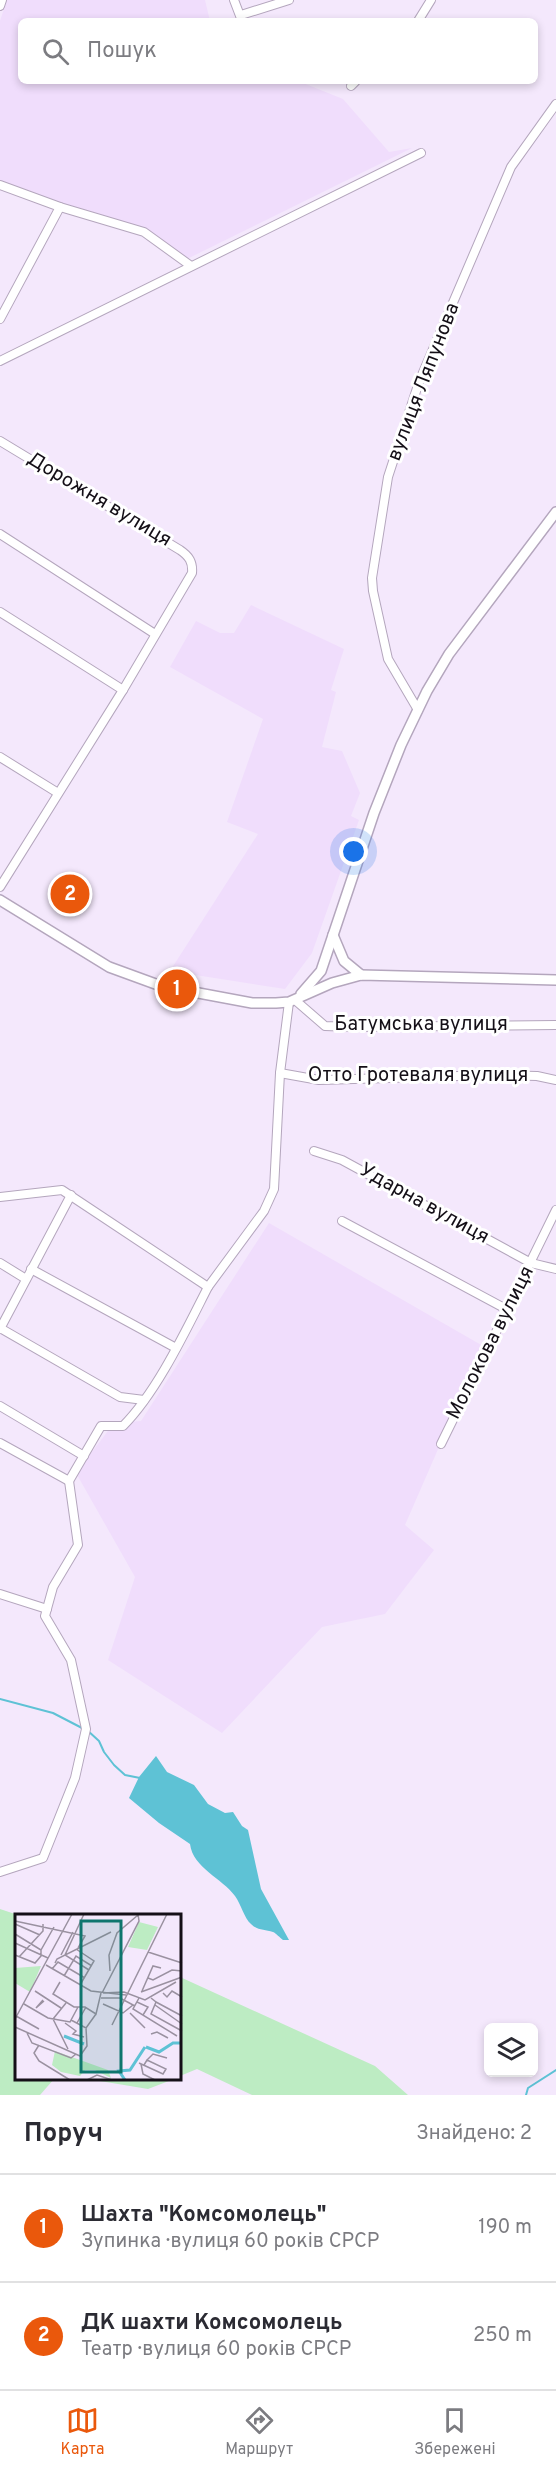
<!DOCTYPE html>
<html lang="uk">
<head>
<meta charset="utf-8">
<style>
	:root { --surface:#fff; --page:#f2f2f3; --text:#2b2b33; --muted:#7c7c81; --line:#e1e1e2; --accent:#ea580c }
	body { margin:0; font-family:Overpass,sans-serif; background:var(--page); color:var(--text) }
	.controls { position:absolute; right:18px; bottom:18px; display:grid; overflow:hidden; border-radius:9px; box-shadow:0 3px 9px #0003 }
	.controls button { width:54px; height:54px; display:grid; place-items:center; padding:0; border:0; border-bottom:2px solid var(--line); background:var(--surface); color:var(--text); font:30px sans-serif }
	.you { position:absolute; left:354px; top:852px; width:21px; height:21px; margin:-15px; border:4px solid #fff; border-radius:50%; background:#1a73e8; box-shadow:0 0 0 9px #1a73e833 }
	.badge { display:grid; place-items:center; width:39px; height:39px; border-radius:50%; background:var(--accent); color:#fff; font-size:20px; font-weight:700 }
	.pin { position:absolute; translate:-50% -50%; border:3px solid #fff; box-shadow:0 2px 6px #0006 }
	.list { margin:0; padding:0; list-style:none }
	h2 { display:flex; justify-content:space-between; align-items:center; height:78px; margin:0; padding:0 24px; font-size:26px }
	h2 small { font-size:20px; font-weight:400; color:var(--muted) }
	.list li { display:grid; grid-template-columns:39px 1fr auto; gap:18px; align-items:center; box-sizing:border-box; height:108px; padding:0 24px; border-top:2px solid var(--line) }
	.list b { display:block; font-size:22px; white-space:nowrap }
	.list p { margin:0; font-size:20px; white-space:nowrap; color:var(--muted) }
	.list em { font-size:20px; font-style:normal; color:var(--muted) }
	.icon { flex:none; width:33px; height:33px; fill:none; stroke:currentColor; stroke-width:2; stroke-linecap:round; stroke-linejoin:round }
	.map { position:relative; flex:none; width:556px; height:2095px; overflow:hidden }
	.search { position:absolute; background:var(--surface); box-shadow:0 3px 9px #0003; left:18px; right:18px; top:18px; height:66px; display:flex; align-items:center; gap:15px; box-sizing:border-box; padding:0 21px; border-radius:9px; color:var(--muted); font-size:22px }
	.sheet { height:294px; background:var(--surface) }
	nav { display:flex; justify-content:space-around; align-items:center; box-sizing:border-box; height:84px; border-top:2px solid var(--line); background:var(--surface); font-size:16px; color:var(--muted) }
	nav a { display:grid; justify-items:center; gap:3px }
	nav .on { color:var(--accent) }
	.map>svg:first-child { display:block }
	.built { fill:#f0ddfc }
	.green { fill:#bdecc3 }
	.water { fill:#5ec2d5 }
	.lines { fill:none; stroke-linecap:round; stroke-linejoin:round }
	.stream { stroke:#5ec2d5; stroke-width:2 }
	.minor-casing { stroke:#b4a6bd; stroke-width:10 }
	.tertiary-casing { stroke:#b4a6bd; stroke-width:12 }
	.minor { stroke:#fff; stroke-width:8 }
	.tertiary { stroke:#fff; stroke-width:9 }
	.labels { text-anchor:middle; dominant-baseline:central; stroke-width:6; stroke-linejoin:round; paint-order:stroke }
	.street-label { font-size:20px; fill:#140f17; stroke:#fff }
	.inset-river { fill:none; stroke:#5ec2d5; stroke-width:3 }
	.inset-road { fill:none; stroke:#9a91a0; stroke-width:1.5 }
	.view { fill:#0f766e; fill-opacity:0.15; stroke:#0f766e; stroke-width:3 }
	.inset-edge { fill:none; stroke:#140f17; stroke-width:3 }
</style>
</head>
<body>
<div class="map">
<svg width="556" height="2095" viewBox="0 0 556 2095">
	<rect width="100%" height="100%" fill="#f4e8fc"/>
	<g class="built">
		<path d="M7 0H205L210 21H21V81H298L343 99 389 152 412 148 187 259 147 234 0 188V21Z"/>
		<path d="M251 605 344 649 331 690 336 692 322 747 342 751 360 793 351 816 359 820 312 953 285 989 170 971 258 834 227 822 263 719 170 667 196 621 220 633H234Z"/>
		<path d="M269 1223 483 1346 405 1525 434 1550 385 1614 322 1627 222 1733 108 1660 135 1577 76 1473 114 1423 141 1421Z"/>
	</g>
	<g class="green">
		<path d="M0 1909 18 1915 16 2078 54 2079 40 2095H0Z"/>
		<path d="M180 1977 375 2066 408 2095H252L197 2069 180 2076Z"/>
		<path d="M88 2079 174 2078V2079L148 2089Z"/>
	</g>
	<path class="water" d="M156 1756 167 1772 194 1785 208 1804 225 1813 233 1812 242 1826 248 1830 261 1889 289 1940H283C280 1938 276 1933 273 1932 265 1929 258 1931 251 1924 244 1918 241 1904 235 1896 222 1878 193 1868 190 1844L159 1823 129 1798 139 1777Z"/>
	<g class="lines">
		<g class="stream">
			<path d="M0 1699 53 1713 82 1728"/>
			<path d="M87 1730 99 1741 104 1752 114 1765 125 1775 140 1778"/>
			<path d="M526 2095 528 2088 556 2070"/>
		</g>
		<g class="minor-casing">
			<g id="minor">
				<path d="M234 0 242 21"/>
				<path d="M0 6 2 0"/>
				<path d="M241 15 289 0"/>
				<path d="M418 21 431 0"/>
				<path d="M351 86 356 81"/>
				<path d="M0 185 60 207 0 319"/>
				<path d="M60 207 144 232 191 266"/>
				<path d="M0 361 421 153"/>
				<path d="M0 441 180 550C189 556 193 562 192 573L123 690 0 887"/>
				<path d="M0 534 155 634"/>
				<path d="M0 612 123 690"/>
				<path d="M418 710 388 659 373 591 372 578 388 477 419 382 511 167 556 104"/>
				<path d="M0 757 58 793"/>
				<path d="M295 1000 325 1026 352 1027 556 1025"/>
				<path d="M280 1073 319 1080 494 1075 537 1076 556 1080"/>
				<path d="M314 1151 342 1160 531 1263 556 1269"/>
				<path d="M0 1197 62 1190 208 1287 264 1211 274 1189 280 1073 289 1002"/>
				<path d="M342 1221 508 1310"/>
				<path d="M0 1263 26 1279"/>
				<path d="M31 1269 176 1348"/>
				<path d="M0 1328 120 1397 144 1400"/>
				<path d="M0 1329 71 1195"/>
				<path d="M0 1406 84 1456"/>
				<path d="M0 1443 69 1481 101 1426H123C157 1392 186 1330 208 1287"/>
				<path d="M441 1444 556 1210"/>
				<path d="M0 1594 47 1609"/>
				<path d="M0 1872 43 1858 75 1778 86 1729 71 1660 45 1616 53 1587 78 1545 69 1481"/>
			</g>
		</g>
		<g class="tertiary-casing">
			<g id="tertiary">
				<path d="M0 900 109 967 161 986 252 1003H276L289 1002 332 983 361 975 556 980"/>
				<path d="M333 935 344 961 361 975"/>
				<path d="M301 994 321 971 374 813 401 745 427 691 449 654 556 512"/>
			</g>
		</g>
		<use href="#minor" class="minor"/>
		<use href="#tertiary" class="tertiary"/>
	</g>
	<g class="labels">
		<g class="street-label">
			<text transform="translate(424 382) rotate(-69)">вулиця Ляпунова</text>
			<text transform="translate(99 500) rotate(31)">Дорожня вулиця</text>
			<text x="421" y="1025">Батумська вулиця</text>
			<text x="418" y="1076">Отто Гротеваля вулиця</text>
			<text transform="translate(424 1204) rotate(29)">Ударна вулиця</text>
			<text transform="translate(491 1343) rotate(-63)">Молокова вулиця</text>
		</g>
	</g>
	<g transform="translate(15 1914)">
		<rect width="166" height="166" fill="#f4e8fc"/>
		<path d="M124 8 143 13 132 36 113 33ZM26 52 15 78 0 69V54ZM40 137 93 156 96 164 80 156H70L65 162 46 158 37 151Z" fill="#bdecc3"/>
		<path class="inset-river" d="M49 122 69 130M131 133 144 138 158 129H167M110 166 104 157 115 156 130 133"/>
		<path class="inset-road" d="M69 0 50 41 74 56M0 7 70 22 63 34M0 10 25 21M0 20 26 36V42L20 49 0 41M0 29 33 44M61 35 79 47 65 71M26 36 39 13M133 38 167 49M46 41 58 18M4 43 28 17V10M40 49 42 45 96 18M31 51 76 77 111 81M37 55 43 48 70 64M95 57 94 41 102 19 123 1M49 62 61 42 77 52M133 64 138 66 157 56 167 57M45 68 38 80 59 93H70L81 100 86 79M20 77 46 94M127 77 138 52 146 54M126 78 167 63M87 79 124 7 123 0M88 79 109 78 130 86 161 68M148 79 152 83 157 77 167 83M86 84H105L120 92M124 84 118 95 162 122M136 84 141 88 136 100 167 117M28 86 21 94 29 87M122 88 133 93 128 101M141 88 167 102M9 90 33 104 55 108 63 93M88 90 108 99 118 91M140 91 167 110M115 99 130 114M1 102 24 115M0 105 57 0M38 105 53 135M38 105 51 89M56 106 71 114 81 100M50 109 61 117 58 120 69 123M62 109 71 93M97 111 152 0M0 113 65 142 72 132 71 114M12 119 17 129 56 144 61 140M136 120 142 118 153 124M24 131 19 139 24 147 55 166M132 146 138 140 152 144M124 149 148 160 151 155 132 146 129 151M126 150 128 160 140 166M72 166 82 161 97 166"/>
		<path class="view" d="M66 7H106V158H66Z"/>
		<rect width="166" height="166" class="inset-edge"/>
	</g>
</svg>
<div class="controls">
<button><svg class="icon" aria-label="layers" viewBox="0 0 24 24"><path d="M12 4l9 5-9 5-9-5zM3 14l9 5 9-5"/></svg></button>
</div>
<div class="you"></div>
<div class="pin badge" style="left:177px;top:989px">1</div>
<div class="pin badge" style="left:70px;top:894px">2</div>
<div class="search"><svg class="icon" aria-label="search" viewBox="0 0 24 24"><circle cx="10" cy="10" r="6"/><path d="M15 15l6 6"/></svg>Пошук</div>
</div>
<section class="sheet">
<h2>Поруч<small>Знайдено: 2</small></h2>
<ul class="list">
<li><span class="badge">1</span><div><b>Шахта &quot;Комсомолець&quot;</b><p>Зупинка · вулиця 60 років СРСР</p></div><em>190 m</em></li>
<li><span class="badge">2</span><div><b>ДК шахти Комсомолець</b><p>Театр · вулиця 60 років СРСР</p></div><em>250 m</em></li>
</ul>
</section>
<nav>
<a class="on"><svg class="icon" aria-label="map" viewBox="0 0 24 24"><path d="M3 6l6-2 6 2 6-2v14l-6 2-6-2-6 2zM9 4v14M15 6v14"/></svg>Карта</a>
<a><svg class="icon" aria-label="directions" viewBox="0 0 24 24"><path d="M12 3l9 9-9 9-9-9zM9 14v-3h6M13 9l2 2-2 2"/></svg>Маршрут</a>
<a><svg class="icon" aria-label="saved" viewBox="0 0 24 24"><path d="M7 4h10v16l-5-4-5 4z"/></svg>Збережені</a>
</nav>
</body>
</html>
